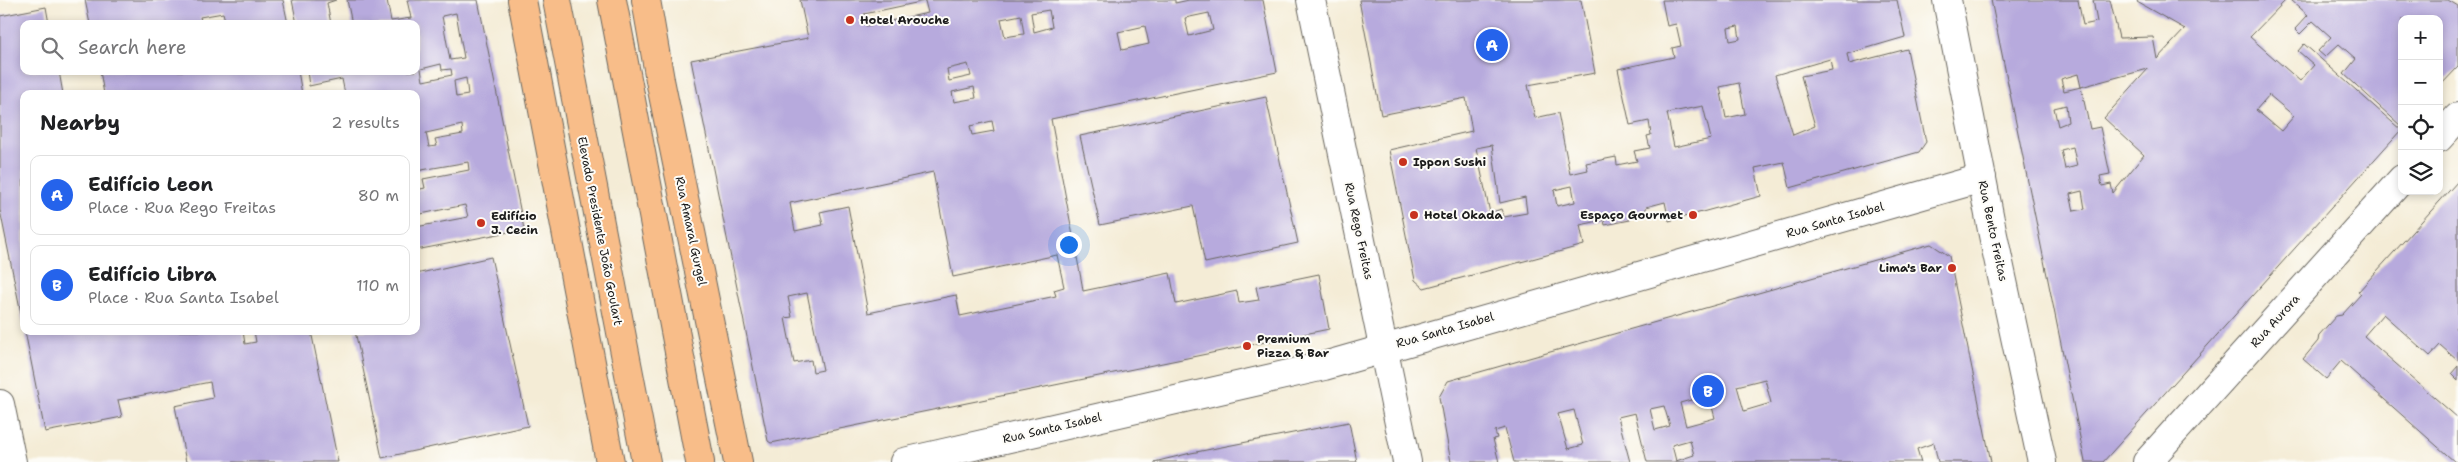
<!DOCTYPE html>
<html lang="en">
<head>
<meta charset="utf-8">
<style>
	:root { --surface:#fff; --page:#f2f2f2; --text:#202124; --muted:#757577; --line:#e0e0e0; --accent:#2563eb }
	body { margin:0; font-family:"Shantell Sans",sans-serif; background:var(--page); color:var(--text) }
	.controls { position:absolute; right:15px; top:15px; display:grid; overflow:hidden; border-radius:10px; box-shadow:0 2px 8px #0003 }
	.controls button { width:45px; height:45px; display:grid; place-items:center; padding:0; border:0; border-bottom:1px solid var(--line); background:var(--surface); color:var(--text); font:25px sans-serif }
	.you { position:absolute; left:1068px; top:244px; width:18px; height:18px; margin:-12px; border:4px solid #fff; border-radius:50%; background:#1a73e8; box-shadow:0 0 0 8px #1a73e833 }
	.badge { display:grid; place-items:center; width:32px; height:32px; border-radius:50%; background:var(--accent); color:#fff; font-size:16px; font-weight:700 }
	.pin { position:absolute; translate:-50% -50%; border:2px solid #fff; box-shadow:0 1px 5px #0006 }
	.list { margin:0; padding:0; list-style:none }
	h2 { display:flex; justify-content:space-between; align-items:center; height:65px; margin:0; padding:0 20px; font-size:21px }
	h2 small { font-size:16px; font-weight:400; color:var(--muted) }
	.list li { display:grid; grid-template-columns:32px 1fr auto; gap:15px; align-items:center; box-sizing:border-box; height:80px; margin:0 10px 10px; padding:0 10px; border:1px solid var(--line); border-radius:10px }
	.list b { display:block; font-size:19px; white-space:nowrap }
	.list p { margin:0; font-size:16px; white-space:nowrap; color:var(--muted) }
	.list em { font-size:16px; font-style:normal; color:var(--muted) }
	.icon { flex:none; width:28px; height:28px; fill:none; stroke:currentColor; stroke-width:2; stroke-linecap:round; stroke-linejoin:round }
	.map { position:relative; flex:none; width:2458px; height:462px; overflow:hidden }
	.search { position:absolute; background:var(--surface); box-shadow:0 2px 8px #0003; left:20px; top:20px; width:400px; height:55px; display:flex; align-items:center; gap:12px; box-sizing:border-box; padding:0 18px; border-radius:10px; color:var(--muted); font-size:19px }
	.panel { position:absolute; background:var(--surface); box-shadow:0 2px 8px #0003; left:20px; top:90px; width:400px; height:245px; border-radius:10px }
	.map>svg:first-child { display:block }
	.building { fill:#b7aadd; fill-rule:evenodd }
	.lines { fill:none; stroke-linecap:round; stroke-linejoin:round }
	.minor-casing { stroke:#68655d; stroke-width:30 }
	.major-casing { stroke:#68655d; stroke-width:30 }
	.highway-casing { stroke:#68655d; stroke-width:30 }
	.minor { stroke:#fff; stroke-width:28 }
	.major { stroke:#f8bd89; stroke-width:28 }
	.highway { stroke:#f8bd89; stroke-width:28 }
	.poi-dot { fill:#c8321e; stroke:#fdfcf7; stroke-width:2 }
	.labels { text-anchor:middle; dominant-baseline:central; stroke-width:4; stroke-linejoin:round; paint-order:stroke }
	.poi-label { font-size:12px; font-weight:bold; fill:#1c1c1c; stroke:#fdfcf7; text-anchor:start }
	.street-label { font-size:12px; fill:#1c1c1c; stroke:#fdfcf7 }
</style>
</head>
<body>
<div class="map">
<svg width="2458" height="462" viewBox="0 0 2458 462">
	<rect width="100%" height="100%" fill="#fdfcf7"/>
	<filter id="ink" filterUnits="userSpaceOnUse"><feTurbulence type="fractalNoise" baseFrequency=".02" numOctaves="2"/><feDisplacementMap in="SourceGraphic" scale="10" xChannelSelector="R" yChannelSelector="G"/><feConvolveMatrix kernelMatrix="1 2 1 2 8 2 1 2 1" color-interpolation-filters="sRGB"/></filter>
	<filter id="wash" filterUnits="userSpaceOnUse"><feTurbulence type="fractalNoise" baseFrequency=".0096" numOctaves="4" result="noise"/><feDisplacementMap in="SourceGraphic" scale="20" xChannelSelector="R" yChannelSelector="G"/><feGaussianBlur stdDeviation="1.12" result="paint"/><feColorMatrix in="noise" values="0 0 0 0 0 0 0 0 0 0 0 0 0 0 0 0 0 1.4 0 .05"/><feComposite in="paint" operator="in"/></filter>
	<g filter="url(#wash)">
		<rect width="100%" height="100%" fill="#f4ecd6"/>
		<g id="blocks">
			<g class="building">
				<path d="M85 0H283L288 24H226L223 13 200 17 202 24H90Z"/>
				<path d="M292 0H336L327 3 331 24H297Z"/>
				<path d="M347 0H387L391 21 411 18 407 0H478L524 229 416 250V227L468 217 465 205 416 215V190L425 188 423 179 469 170 468 162 416 171V94H345L342 79 309 86 307 71H416V24H352ZM456 13 464 58 450 60 442 16ZM441 64 442 70 451 69 452 75 423 81 421 69ZM466 78 468 95 456 97 454 81ZM462 125 463 134 435 139 437 146 429 147 426 133Z"/>
				<path d="M800 0H1175V3L1189 0H1263L1277 72 1051 119 1082 284 1083 291 1170 273 1176 304 1237 291 1239 303 1259 300 1256 287 1319 274 1329 329 771 443 768 441 691 60 808 38ZM925 1 928 13 866 26 864 14ZM1049 10 1052 27 1034 32 1031 13ZM1209 13 1213 30 1189 36 1185 18ZM1021 15 1024 34 1005 37 1001 19ZM1145 26 1149 44 1122 50 1118 32ZM968 64 971 76 949 81 947 69ZM974 87 976 98 954 102 952 92ZM992 121 994 131 972 135 970 126ZM933 172 953 277 1057 255 1064 287 1054 290 1056 296 960 316 956 295 868 313 848 206 820 212 823 225 795 231 790 203ZM807 293 823 370 813 372 811 360 794 363 785 318 792 317 788 297Z"/>
				<path d="M1359 0H1581L1595 73 1528 85 1535 118 1558 113 1570 174 1588 170 1586 163 1616 157 1617 165 1637 161 1634 151 1650 148 1647 136 1651 135 1649 121 1630 125 1618 69 1674 57 1672 48 1681 46 1676 24 1667 26 1662 0H1897L1905 37 1847 54 1849 64 1907 49 1926 142 1919 152 1790 188 1784 162 1755 168 1761 196 1669 221 1665 202 1646 207V211L1628 214 1630 220 1605 225 1604 220 1580 225 1584 245 1424 288 1415 280 1389 150 1472 131 1466 98 1381 115ZM1738 26 1740 39 1730 41 1728 28ZM1830 59 1832 70 1801 76 1815 126 1793 135 1775 75ZM1739 83 1745 114 1726 118 1720 87ZM1703 106 1711 139 1674 147 1667 113ZM1492 145 1500 203 1525 197 1527 213 1504 217 1501 209 1490 213 1476 148ZM1572 186 1575 202 1557 206 1554 190Z"/>
				<path d="M1991 0H2078L2083 25 2097 22 2093 0H2110L2119 38 2153 37 2157 59 2185 29 2137 2 2138 0H2286L2250 37 2300 81 2314 65 2298 51 2304 44 2401 130 2103 462H2085ZM2148 69 2104 118 2144 155 2113 193 2111 184 2102 186 2100 176 2110 174 2100 127 2090 129 2081 87ZM2078 74 2081 87 2064 91 2061 79ZM2269 95 2294 116 2281 131 2256 110ZM2066 105 2068 122 2058 126 2054 108ZM2073 147 2077 166 2065 169 2061 150ZM2082 191 2085 209 2074 211 2070 194Z"/>
				<path d="M2291 0H2448L2458 6V67L2439 87V19H2402V127L2344 74 2356 59 2339 44 2325 57 2318 51 2331 37 2313 21 2300 34 2295 29 2308 15Z"/>
				<path d="M46 7 49 24H24V71H59L63 94H24L23 323 0 210V16Z"/>
				<path d="M100 71H298L302 94H104Z"/>
				<path d="M1266 97 1298 243 1205 263 1193 206 1100 225 1080 136Z"/>
				<path d="M2458 181V324L2455 328 2458 330V361L2440 345 2430 356 2383 314 2364 336 2458 418V462H2455L2341 361 2326 379 2303 359 2318 341 2319 335 2336 316 2342 315 2361 294 2358 292Z"/>
				<path d="M1931 244 1949 256 1991 462H1938L1934 443 1917 449 1921 462H1647L1635 413 1618 417 1630 462H1514L1505 428 1495 431 1497 438 1493 439 1499 462H1451L1439 397 1448 381ZM1765 379 1771 403 1744 411 1737 386ZM1709 395 1715 418 1686 426 1680 403ZM1664 406 1670 426 1655 430 1650 409ZM1574 410 1583 445 1568 449 1558 414ZM1690 440 1694 455 1676 461 1672 445Z"/>
				<path d="M491 257 528 426 382 458 355 331H416V274Z"/>
				<path d="M25 331H243L245 344 256 342 254 331H311L338 462H186L175 406 213 398 210 382 118 400 122 417 45 432Z"/>
				<path d="M2458 366V381L2451 374Z"/>
				<path d="M1349 422 1357 462H1154L1191 453Z"/>
			</g>
		</g>
	</g>
	<g filter="url(#ink)">
		<use href="#blocks" fill-opacity="0" stroke="#68655d" stroke-width="1"/>
		<g class="lines">
			<g class="minor-casing">
				<g id="minor">
					<path d="M1311 0 1407 462"/>
					<path d="M1947 0 1993 235 2042 462"/>
					<path d="M2439 138 2458 117"/>
					<path d="M0 404 12 462"/>
					<path d="M904 462 1324 366 1982 178"/>
					<path d="M2147 462 2402 179"/>
				</g>
			</g>
			<g class="major-casing">
				<g id="major">
					<path d="M522 0 610 462"/>
					<path d="M646 0 660 80 738 462"/>
				</g>
			</g>
			<g class="highway-casing">
				<g id="highway">
					<path d="M557 0 646 462"/>
					<path d="M612 0 700 462"/>
				</g>
			</g>
			<use href="#minor" class="minor"/>
			<use href="#major" class="major"/>
			<use href="#highway" class="highway"/>
		</g>
	</g>
	<g class="poi-dot">
		<circle cx="850" cy="20" r="5"/>
		<circle cx="1403" cy="162" r="5"/>
		<circle cx="1414" cy="215" r="5"/>
		<circle cx="1693" cy="215" r="5"/>
		<circle cx="481" cy="223" r="5"/>
		<circle cx="1952" cy="268" r="5"/>
		<circle cx="1247" cy="346" r="5"/>
	</g>
	<g class="labels">
		<g class="poi-label">
			<text x="860" y="20">Hotel Arouche</text>
			<text x="1413" y="162">Ippon Sushi</text>
			<text x="1424" y="215">Hotel Okada</text>
			<text x="1683" y="215" text-anchor="end">Espaço Gourmet</text>
			<text x="491" y="216">Edifício<tspan x="491" dy="14">J. Cecin</tspan></text>
			<text x="1942" y="268" text-anchor="end">Lima's Bar</text>
			<text x="1257" y="339">Premium<tspan x="1257" dy="14">Pizza &amp; Bar</tspan></text>
		</g>
		<g class="street-label">
			<text transform="translate(1835 220) rotate(-16)">Rua Santa Isabel</text>
			<text transform="translate(600 231) rotate(79)">Elevado Presidente João Goulart</text>
			<text transform="translate(691 231) rotate(78)">Rua Amaral Gurgel</text>
			<text transform="translate(1359 231) rotate(78)">Rua Rego Freitas</text>
			<text transform="translate(1993 231) rotate(78)">Rua Bento Freitas</text>
			<text transform="translate(2275 321) rotate(-48)">Rua Aurora</text>
			<text transform="translate(1445 330) rotate(-16)">Rua Santa Isabel</text>
			<text transform="translate(1052 428) rotate(-13)">Rua Santa Isabel</text>
		</g>
	</g>
</svg>
<div class="controls">
<button>+</button>
<button>−</button>
<button><svg class="icon" aria-label="locate" viewBox="0 0 24 24"><circle cx="12" cy="12" r="6"/><path d="M12 2v4M12 18v4M2 12h4M18 12h4"/></svg></button>
<button><svg class="icon" aria-label="layers" viewBox="0 0 24 24"><path d="M12 4l9 5-9 5-9-5zM3 14l9 5 9-5"/></svg></button>
</div>
<div class="you"></div>
<div class="pin badge" style="left:1492px;top:45px">A</div>
<div class="pin badge" style="left:1708px;top:391px">B</div>
<div class="search"><svg class="icon" aria-label="search" viewBox="0 0 24 24"><circle cx="10" cy="10" r="6"/><path d="M15 15l6 6"/></svg>Search here</div>
<section class="panel">
<h2>Nearby<small>2 results</small></h2>
<ul class="list">
<li><span class="badge">A</span><div><b>Edifício Leon</b><p>Place · Rua Rego Freitas</p></div><em>80 m</em></li>
<li><span class="badge">B</span><div><b>Edifício Libra</b><p>Place · Rua Santa Isabel</p></div><em>110 m</em></li>
</ul>
</section>
</div>
</body>
</html>
